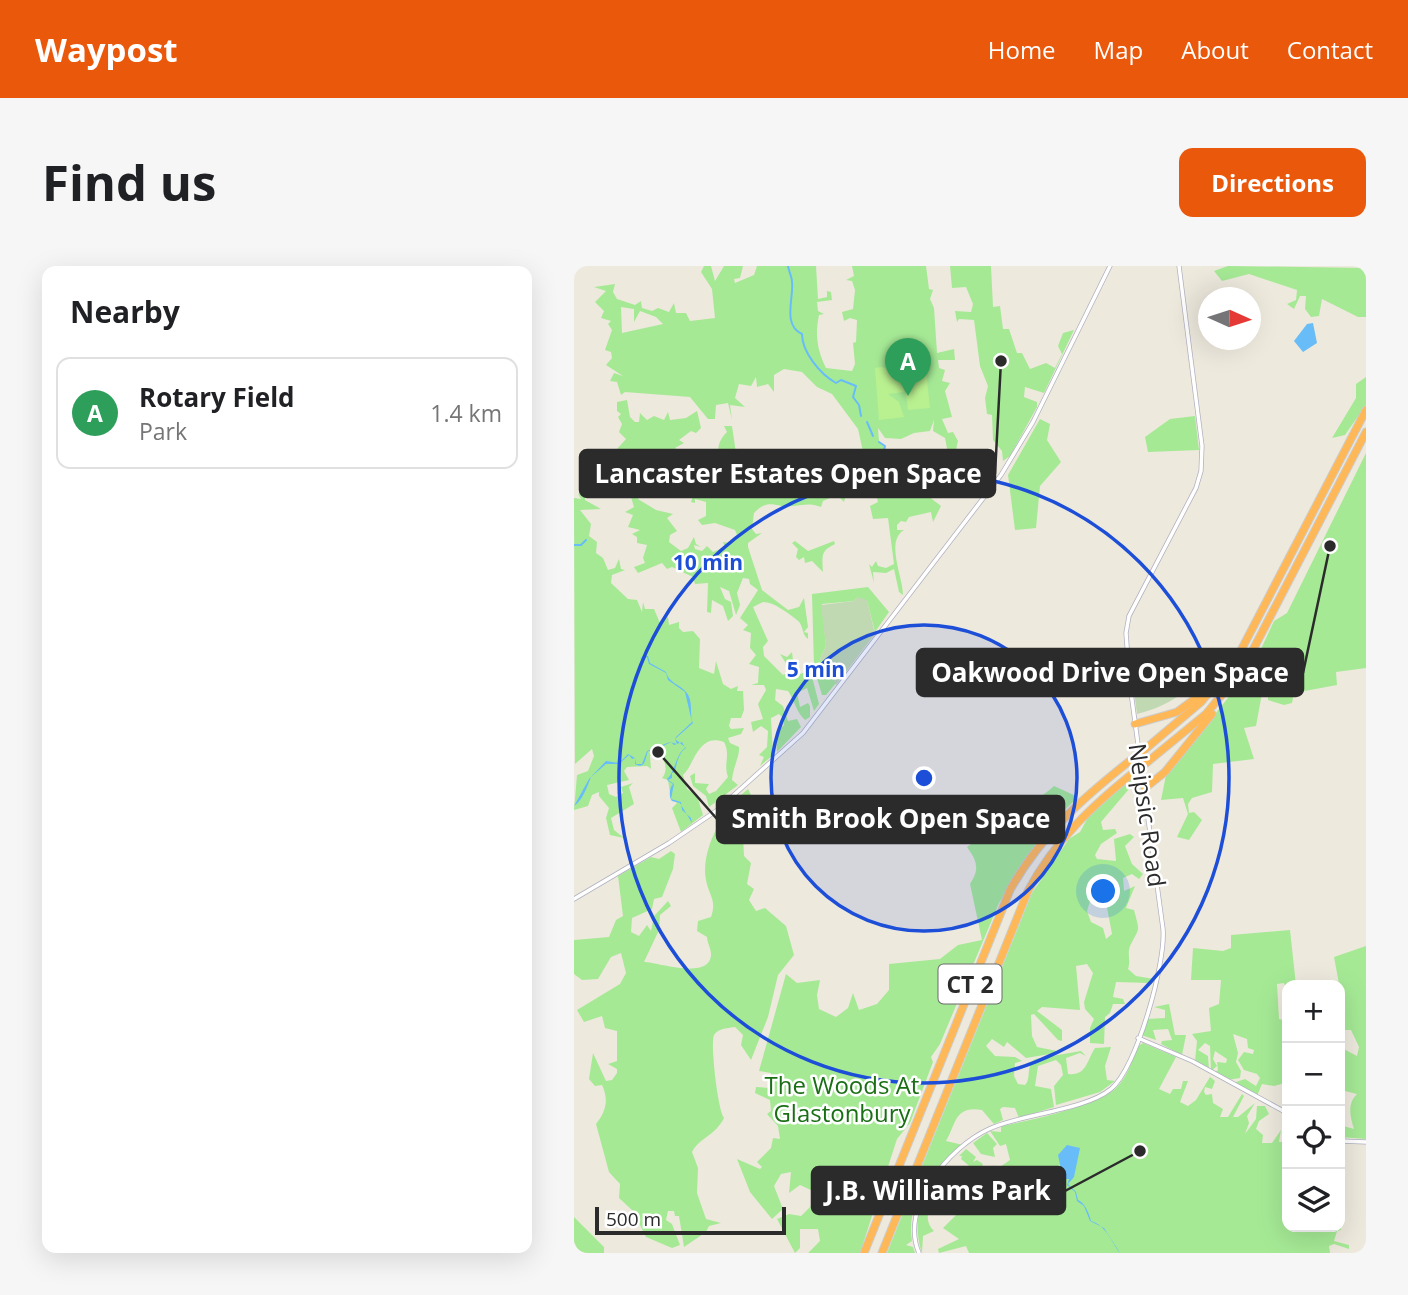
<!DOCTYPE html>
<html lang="en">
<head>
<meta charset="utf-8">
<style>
	:root { --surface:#fff; --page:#f6f6f6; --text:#202124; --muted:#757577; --line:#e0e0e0; --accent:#ea580c }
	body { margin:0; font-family:"Open Sans",sans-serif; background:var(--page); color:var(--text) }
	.controls { position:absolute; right:21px; bottom:21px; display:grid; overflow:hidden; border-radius:14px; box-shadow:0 7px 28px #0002 }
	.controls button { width:63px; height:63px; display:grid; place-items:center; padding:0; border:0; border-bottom:2px solid var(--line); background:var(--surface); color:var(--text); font:35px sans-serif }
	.compass { position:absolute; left:624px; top:21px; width:63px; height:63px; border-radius:50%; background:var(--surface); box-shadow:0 7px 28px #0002; rotate:93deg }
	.scale { position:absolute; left:21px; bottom:18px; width:191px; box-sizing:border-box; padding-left:7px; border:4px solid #2b2b2b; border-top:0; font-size:19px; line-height:24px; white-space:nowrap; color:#2b2b2b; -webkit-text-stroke:5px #fff; paint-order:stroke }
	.you { position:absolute; left:530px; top:626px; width:24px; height:24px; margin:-18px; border:5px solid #fff; border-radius:50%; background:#1a73e8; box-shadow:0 0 0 10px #1a73e833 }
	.badge { display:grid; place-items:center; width:46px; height:46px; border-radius:50%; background:var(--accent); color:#fff; font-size:23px; font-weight:700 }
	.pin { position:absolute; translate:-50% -58px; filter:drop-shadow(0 2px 4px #0008) }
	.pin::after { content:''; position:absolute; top:37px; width:24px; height:21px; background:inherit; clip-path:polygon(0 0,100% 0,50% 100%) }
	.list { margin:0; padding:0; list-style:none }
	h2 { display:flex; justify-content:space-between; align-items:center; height:91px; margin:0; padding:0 28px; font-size:30px }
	h2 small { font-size:23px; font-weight:400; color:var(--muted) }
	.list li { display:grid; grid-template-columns:46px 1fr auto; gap:21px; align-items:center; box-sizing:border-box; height:112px; margin:0 14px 14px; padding:0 14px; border:2px solid var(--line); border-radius:14px }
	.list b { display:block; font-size:26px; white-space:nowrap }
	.list p { margin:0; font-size:23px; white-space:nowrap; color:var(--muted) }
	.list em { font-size:23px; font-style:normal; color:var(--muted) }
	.icon { flex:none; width:38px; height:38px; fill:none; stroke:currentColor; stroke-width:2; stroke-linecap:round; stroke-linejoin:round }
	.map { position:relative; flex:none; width:792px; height:987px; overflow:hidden; border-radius:14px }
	header { display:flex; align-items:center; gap:42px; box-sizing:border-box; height:98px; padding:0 35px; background:var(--accent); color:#fff }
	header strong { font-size:33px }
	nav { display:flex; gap:38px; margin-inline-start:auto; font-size:24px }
	.intro { display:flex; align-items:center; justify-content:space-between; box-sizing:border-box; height:168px; padding:0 42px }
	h1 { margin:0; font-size:49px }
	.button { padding:18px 32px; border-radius:14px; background:var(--accent); color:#fff; font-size:24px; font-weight:700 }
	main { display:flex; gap:42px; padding:0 42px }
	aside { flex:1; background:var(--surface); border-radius:14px; box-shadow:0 7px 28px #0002 }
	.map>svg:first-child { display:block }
	.green { fill:#a5e995; fill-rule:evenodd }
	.cemetery { fill:#c0d9b2 }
	.pitch { fill:#baf190 }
	.water { fill:#68bdf8 }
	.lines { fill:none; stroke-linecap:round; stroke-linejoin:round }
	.stream { stroke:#68bdf8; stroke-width:2 }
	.minor-casing { stroke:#b1b1c0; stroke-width:5 }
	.highway-casing { stroke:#ccc; stroke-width:9 }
	.minor { stroke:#fff; stroke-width:3.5 }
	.highway { stroke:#ffb857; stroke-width:7 }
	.highway-bridge-casing { stroke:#ccc; stroke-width:9; stroke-linecap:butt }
	.highway-bridge { stroke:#ffb857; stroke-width:7 }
	.ring { fill:none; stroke:#1d4ed8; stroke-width:3.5 }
	.labels { text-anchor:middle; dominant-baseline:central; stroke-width:5; stroke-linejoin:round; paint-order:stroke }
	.shield { fill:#fff; stroke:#6b6b6b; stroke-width:2 }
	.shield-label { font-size:23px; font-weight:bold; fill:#2b2b2b }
	.street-label { font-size:24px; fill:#2b2b2b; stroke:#fff }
	.park-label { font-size:24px; fill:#1a6f15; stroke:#fff }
	.centre { fill:#1d4ed8; stroke:#fff; stroke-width:3.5 }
	.ring-label { font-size:21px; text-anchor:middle; font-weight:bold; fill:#1d4ed8; stroke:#fff; stroke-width:5; stroke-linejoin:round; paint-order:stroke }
	.leader { fill:none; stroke:#2b2b2b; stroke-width:2.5 }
	.callout-dot { fill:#2b2b2b; stroke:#fff; stroke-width:2.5 }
	.callout { fill:#2b2b2b; stroke:#2b2b2b; stroke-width:2.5 }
	.callout-label { font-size:26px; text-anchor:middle; font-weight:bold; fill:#fff }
</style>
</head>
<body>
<header>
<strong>Waypost</strong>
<nav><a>Home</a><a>Map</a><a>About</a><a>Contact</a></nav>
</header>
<div class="intro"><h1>Find us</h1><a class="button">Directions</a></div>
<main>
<aside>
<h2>Nearby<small></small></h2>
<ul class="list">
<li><span class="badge" style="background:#2e9e5b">A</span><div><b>Rotary Field</b><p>Park</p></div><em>1.4 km</em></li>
</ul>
</aside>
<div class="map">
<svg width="792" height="987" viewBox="0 0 792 987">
	<rect width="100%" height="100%" fill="#eee9dd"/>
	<g class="green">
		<path d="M130 0H137L141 15 150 0H169L166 12 160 13 161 17 180 9 183 0H242L244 33 253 31V25L257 26 258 34 243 36 244 45 250 48 245 49C241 68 243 84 252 102L278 105 281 98 279 77 282 76 283 54 276 52 270 55 268 46 279 43 281 24 278 15 272 14 280 10 278 0H352L355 23 359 24 356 33 360 42 363 87 380 83 381 94H364L365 102 371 104 368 115 376 117 371 125 378 151 368 153 374 167 379 166 384 175C378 194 391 209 386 227L382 229 371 172 359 165 360 154 356 165 340 167 327 173 311 172 304 162 305 175 316 188 323 206 367 240 359 256 357 246 335 251 332 256 327 255 323 259V264H330C311 275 329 311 329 329L325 326 320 303 312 307 299 306 300 317 295 298 298 301 302 295 304 300 312 302 320 298 314 252 299 253 296 240 304 236 301 224 284 226 280 194 290 190 284 163 258 128 243 121 228 106 210 103 200 109V126L194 118 183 121 182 111 177 120 165 118 161 132 171 141 156 139 158 154 154 137 142 139 141 153H134L116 131 51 126 47 129 43 116 36 115 40 107 49 110 32 99 38 92 37 86 31 84 38 64 34 58 37 55 27 52 30 45 21 36 32 25 20 21 41 18 39 26 43 33 61 39 67 35 68 42 78 45 84 42 95 46 100 37 102 47H112L116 55 141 52 138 23 127 6ZM47 41 60 43V56L66 45 82 51 89 58 48 67Z"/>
		<path d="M376 0H417L419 41 426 40 429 63H435L443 87H448L456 103 472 97 481 102 488 88 484 80 489 67 500 64 470 127 451 121 450 131 463 136V141L436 190 429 195 428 185 419 174 418 149 413 148 411 132 414 120 406 100 400 54 385 53 383 56 381 45 397 46 399 38 392 21 378 22Z"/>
		<path d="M654 0 792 2V51H784L748 33 745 50 737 51 731 43 732 30H726L720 43 713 38 722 34 723 24 675 8 648 15 640 5Z"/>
		<path d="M792 111V139L771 169 758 172 782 132V118Z"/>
		<path d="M53 134 56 151 61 156H65L66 147 73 154 80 150 90 154 94 146 96 154 112 152 123 145 127 162 122 167 117 165 105 174 110 177 101 182 109 188 107 194 87 187 82 204 77 193 69 195 64 203 69 211 64 214 68 221 64 233 82 244 99 248 93 252 103 265 96 269 95 276 107 285 114 282 120 271 122 278 127 281 120 279 121 283 128 285 133 280 139 286 151 281 149 276 156 277 163 269 161 264 141 257 128 259 124 254 132 250V236L121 233V237L117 236 120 226 129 228 139 219 136 210 131 208 139 205 146 218 159 212 158 203C140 197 141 177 153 166L150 160H158L162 187 165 189 169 182V189L177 186 179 193 209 194 214 199C219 199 225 196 230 196 246 196 258 201 275 199L278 227 272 229 270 236 263 229 249 235 247 241C235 237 231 239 219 240 201 242 195 231 180 247L178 263 182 268 188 267 174 277V281L188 324 214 344 225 341 230 332 234 361 230 366 234 367V373C227 368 230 359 223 354 214 347 200 336 189 336L179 341 194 375 189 381 190 390 209 409 217 405 206 388 213 391 218 386 221 410 231 406 230 397 235 399 245 438 240 445 233 422 223 427 226 441 234 437 236 440V451L231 454C222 446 221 435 214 425L202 423 201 434 209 440 214 455 223 453 227 461 203 486 202 468 210 459 209 452 205 448 197 452 199 489 186 500 190 491 185 489 193 481 194 465 187 460 179 466 177 456 189 453 184 438 192 424 190 419H177L184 417 185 401 175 398 182 389 176 382 177 367 169 364 174 359 166 352 184 324 176 318 175 313 169 312 163 327 166 339 162 349 155 325 146 321 151 333 157 336 159 350 154 355 149 340 138 334 137 347 133 346 134 317 121 318 119 311 98 301 93 303 88 297 64 307 60 301 71 297 69 292 73 279 63 277V271L58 268 66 264 54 261 59 249 51 246 60 241 57 231 60 224 51 214 56 202 45 197 49 199 52 195 50 184 43 183 52 173 45 166 48 158 44 151 47 148 43 145V136Z"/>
		<path d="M621 150 625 184 574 186 571 171 596 153Z"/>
		<path d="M466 153 476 158 473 174 487 196 466 220 462 262 441 264 434 209Z"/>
		<path d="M792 187V402L762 406 763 419 720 427 718 437 710 439 694 434V423L689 422 682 460 670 462 680 493 639 498 638 526 618 532 614 538 615 547 620 546 628 554 615 574 603 571 614 548 609 532 587 534 592 509 678 402 700 355 713 347Z"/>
		<path d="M17 224 28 225 11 230V234L27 243 6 244 17 258 15 270 23 276 22 287 29 292 34 304 41 302 45 293 47 303 51 304 38 309 37 317 54 333 63 334 68 346 69 336 71 343H80L86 357 94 351 95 359 105 356V362L109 366 119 365 126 373 125 402 140 408 142 395 149 418 157 423 164 420 163 425H169L170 444 167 452H157L155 460 157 463 170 462 167 468 154 472 156 477 165 481C166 490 159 501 158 514L164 519 135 541 132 530 119 520 116 510 121 507V517L135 518 132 523 135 528 142 525 154 511C149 498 157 489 150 476 124 466 120 500 109 509L113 523 123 530 129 549 107 566 98 542 103 537 97 533 94 514 88 512C94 506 92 494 85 489L76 490 77 503 73 500 53 501 50 505 55 514 33 519 35 528 42 531 49 527 47 521 59 517 55 521 60 538 37 552 40 564 50 572 36 569 32 552 35 542 25 530V526L18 529 14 540 0 544 3 509 14 505 20 490 18 483 1 498 0 232 7 233 4 228Z"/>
		<path d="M221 275 234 285 260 275 261 278C247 285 248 288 249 306L238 295 231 297 230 291 225 294 222 291 224 283 218 277Z"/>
		<path d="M294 321 315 346 301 366 293 335 283 332 280 335 248 338 252 380 246 393 262 417 252 429H248L240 402 238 328Z"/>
		<path d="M565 507 569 522 555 523 527 556 529 564 541 563 543 567 527 578 521 589 523 593 542 595 540 573 556 568 560 571 551 580 558 598 569 608 565 613 558 608 549 612 550 625 561 620 552 642 560 644C566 667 566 660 556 680 553 688 557 695 554 703L562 710 580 713 576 717 542 716 539 731 549 733 551 738H539L536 747 531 751 530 778 516 777V762L520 753 511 743 510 736 519 707 513 698 502 700 506 744 468 741 463 745 488 764V775L484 774 460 748 457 749 458 770 463 781 488 786 452 792 433 776 430 781 418 773 412 780 421 790 441 791 448 795 441 797 440 810 444 818 451 819C458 812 451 800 461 793L507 785 512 790 506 787 492 792 494 808C513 810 513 794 521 782L537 781 531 800 533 814 541 815 526 826 482 839 480 820 489 809 487 799 482 794 464 800 461 820 477 823 480 841 445 852 441 842 429 841 426 843 429 854 420 858 408 844C380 839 382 859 372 875L389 879C362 907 331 933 338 975L332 979 339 981 341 987H313L458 627 495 573 506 566 517 546ZM531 611 544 618 531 631 538 668 532 673 529 662 517 656 513 645 522 616Z"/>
		<path d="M480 520 504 531 472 562 425 637 366 778 357 791 359 796 336 857 323 873 286 987H234L246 975 244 963H226V982L221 987 203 953 215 948 227 950 241 936 239 925 226 919 215 927 217 906 207 908 200 920 209 943 198 953 176 926 163 893 186 903 188 901 183 896 197 882 199 872 206 873 204 860 193 848 197 845 196 834 181 827 182 821 198 822 197 807 185 805 212 708 223 717 246 714 243 729 245 743 262 751 274 742 279 727 285 744 303 738 315 724V698L366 693 384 679 408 674 396 618C406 603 403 595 393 581L418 563 430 560C443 543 464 535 480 520Z"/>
		<path d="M174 523 180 535H189C197 546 202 565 196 574V564L187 559 169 570 170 590 177 597 173 618 180 623 175 634 182 645 191 642 212 660 220 689 204 709 194 751 177 794 167 779 169 769 161 761C155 762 144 762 140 769 136 778 144 845 150 852 141 870 125 872 118 886L124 902 123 927 132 953 147 957 135 960 132 966 110 981 105 950H101L100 945H94L92 954 98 958 106 979 98 982 72 971 59 945 45 932 46 918 35 906 22 858C32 846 35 834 28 819L21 820 15 813 19 787 32 815 38 814 43 807V803L34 798 43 795V765L31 762 28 750 10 756 3 744 46 718 52 707 47 687 37 691 24 713 8 714 0 708V674L35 671 42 654 49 650 44 610 77 591 85 593 97 585 101 588 99 603 88 631 80 633 78 643 58 652 57 666 65 670 73 659 77 665 80 650 94 635 97 640 86 649 85 664 70 696C83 696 137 715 137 688 137 683 133 676 133 671L123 665 124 655 137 651C143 634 135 630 132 614 128 596 137 570 147 555L156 551 159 536Z"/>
		<path d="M716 664 722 719H713V725L710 717 703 718 705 753 713 755V760L708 765C714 781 716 799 711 817L700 820 688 818 683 830 659 817 671 813 682 820 686 812 683 808 670 804 664 794 670 786 679 788 680 784 674 782 673 773 659 768 664 787 662 796 667 805 666 812 654 814 640 807 644 804 643 796 652 797 653 793 641 785 639 793 643 800 637 805 636 780 631 777 624 784 634 790 635 804 621 795 623 775 618 768 637 765 635 742 645 738 647 714H617L619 682 649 685 657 682V669Z"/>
		<path d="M792 680V873L766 871V859L780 863C776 850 773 838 783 828L767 824 766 845V781L783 790 785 781 777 764H770L766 768V740L769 739 760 691Z"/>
		<path d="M595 738 601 769H612L608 789 587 778 588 775 598 774 594 763 579 764 582 774 567 769 573 753 591 752V744L580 741Z"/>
		<path d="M569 777 602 791 585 823 596 828 599 823H607L609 815H614L606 836 614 840 622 834 636 811 641 815 638 823 631 821 630 826 632 829 638 828 639 837 649 843 646 851H654L668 828 670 830 659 851H664L681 837 673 850 675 857 671 868 682 853 683 840H691L695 848 685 855 682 863 689 869 688 877H698L707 864 705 876H713V961L766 959 767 964 763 965 760 975 775 979V983L760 978 755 980 756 987H395L392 980 365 987 364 983 385 973 369 962 382 949 360 916 370 904 378 915 374 919 385 926 388 921 384 911 396 925 405 921 407 916 400 904 387 893 388 890H385L392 883 402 891 399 896 403 894 409 898 404 910 413 914 418 907 419 899 423 903 436 894 432 878 426 880 416 865 427 866V860C451 856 525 839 541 823 553 812 558 795 564 780Z"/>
		<path d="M413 867 423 878 419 882 421 891 407 888 399 877Z"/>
		<path d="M358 918 364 929C354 940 349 954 360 965L349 970 348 987C340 962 343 940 358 918Z"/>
		<path d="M0 951 30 981V987H0Z"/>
	</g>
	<g class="cemetery">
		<path d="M284 331 293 334 301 368 262 419 246 393 252 380 247 339 280 335Z"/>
		<path d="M649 387C630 416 597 440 563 448L557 402Z"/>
	</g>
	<g class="pitch">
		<path d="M307 101C321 104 329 111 330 126L314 128 325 136 330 151 305 154 301 102Z"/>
		<path d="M352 106 356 142 334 144 330 108Z"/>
	</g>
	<g class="water">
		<path d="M739 57 743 77 729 86 720 75 733 58Z"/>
		<path d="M69 390H74L76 397 92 406C95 417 105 418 112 426 120 435 115 449 119 457L101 473 112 482C105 486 102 499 101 506L98 507V512L94 514 100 518 97 533 107 536 108 544 117 552 118 557 106 537 98 535C94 530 96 521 99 518L94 515 93 513C101 506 102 488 111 482L108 476 100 479 97 476 77 486 74 485C71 492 72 504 61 498V492L58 493 55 489 45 498H32L17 511C13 521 9 534 0 540L15 513 32 495 45 497 54 488 61 492 62 498H68L73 485 96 476 103 478 101 473 102 471 118 456 111 426 94 414 92 407 75 398 73 391 66 393Z"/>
		<path d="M493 879 506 882 500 911 494 918 502 926 504 934C511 937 515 947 517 955 533 960 537 976 546 987L530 962 516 955 510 940 503 935 501 926 493 919 495 913H489L484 889Z"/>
	</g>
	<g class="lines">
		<g class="stream">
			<path d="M214 0C215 6 218 11 218 16 220 32 208 59 228 68 228 86 246 108 262 117L267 114 282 120 279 131 285 139 287 150"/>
			<path d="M293 156 299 170"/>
			<path d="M305 176 311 180 309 188 316 195"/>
			<path d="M0 279H7L12 274"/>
		</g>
		<g class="minor-casing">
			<g id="minor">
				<path d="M0 633 95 577 142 545 229 467 427 209 459 156 536 0"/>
				<path d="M564 772 618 795 713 847"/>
				<path d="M766 875 792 876"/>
				<path d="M345 987C325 941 375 881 415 863 446 848 510 845 537 823 563 802 592 696 589 663L556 419 552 367 555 350 622 222 627 205 628 180 605 0"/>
			</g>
		</g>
		<g class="highway-casing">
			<g id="highway">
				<path d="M561 458 603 446 638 420"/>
				<path d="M569 485 627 436 662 394 792 144"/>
				<path d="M571 498 632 448 669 403 792 166"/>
				<path d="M571 522 591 506 638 448"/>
				<path d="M290 987 436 624C468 567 512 529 562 490"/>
				<path d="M308 987 454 625C481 574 520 538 564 503"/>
			</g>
		</g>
		<use href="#minor" class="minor"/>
		<use href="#highway" class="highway"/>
		<g class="highway-bridge-casing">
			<g id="highway-bridge">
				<path d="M562 490 569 485"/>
				<path d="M564 503 571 498"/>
			</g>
		</g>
		<use href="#highway-bridge" class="highway-bridge"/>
	</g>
	<circle cx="350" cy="512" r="153" fill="#1d4ed8" fill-opacity=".12"/>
	<g class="ring">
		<circle cx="350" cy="512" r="153"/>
		<circle cx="350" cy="512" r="305"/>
	</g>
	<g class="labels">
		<rect class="shield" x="364.5" y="698.5" width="63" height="39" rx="5"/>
		<g class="shield-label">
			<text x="396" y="718">CT 2</text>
		</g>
		<g class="street-label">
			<text transform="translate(574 549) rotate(82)">Neipsic Road</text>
		</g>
		<g class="park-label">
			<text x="268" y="818">The Woods At<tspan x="268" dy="28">Glastonbury</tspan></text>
		</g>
	</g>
	<circle cx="350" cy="512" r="10" class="centre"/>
	<g class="ring-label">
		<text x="134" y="304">10 min</text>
		<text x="242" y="411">5 min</text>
	</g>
	<path class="leader" d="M427 95L421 208M756 280L729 407M84 486L143 553M566 885L491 925"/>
	<g class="callout-dot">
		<circle cx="427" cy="95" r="7"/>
		<circle cx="756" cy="280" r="7"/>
		<circle cx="84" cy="486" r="7"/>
		<circle cx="566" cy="885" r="7"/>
	</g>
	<g class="callout">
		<rect x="6" y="184" width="415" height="47" rx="7"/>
		<rect x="343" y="383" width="386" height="47" rx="7"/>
		<rect x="143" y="530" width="347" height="47" rx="7"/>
		<rect x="238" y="901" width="253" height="47" rx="7"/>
	</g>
	<g class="callout-label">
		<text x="214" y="217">Lancaster Estates Open Space</text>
		<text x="536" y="416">Oakwood Drive Open Space</text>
		<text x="317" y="562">Smith Brook Open Space</text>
		<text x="364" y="934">J.B. Williams Park</text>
	</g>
</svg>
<div class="controls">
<button>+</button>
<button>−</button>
<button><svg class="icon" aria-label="locate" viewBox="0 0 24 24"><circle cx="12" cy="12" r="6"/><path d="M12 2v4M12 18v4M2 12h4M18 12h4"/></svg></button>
<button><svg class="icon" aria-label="layers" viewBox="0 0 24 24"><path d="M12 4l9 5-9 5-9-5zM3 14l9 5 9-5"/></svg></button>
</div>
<svg class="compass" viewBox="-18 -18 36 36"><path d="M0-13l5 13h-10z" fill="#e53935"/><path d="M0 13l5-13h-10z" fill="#757577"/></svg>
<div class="scale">500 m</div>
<div class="you"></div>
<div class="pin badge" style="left:334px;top:130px;background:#2e9e5b">A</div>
</div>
</main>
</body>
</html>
